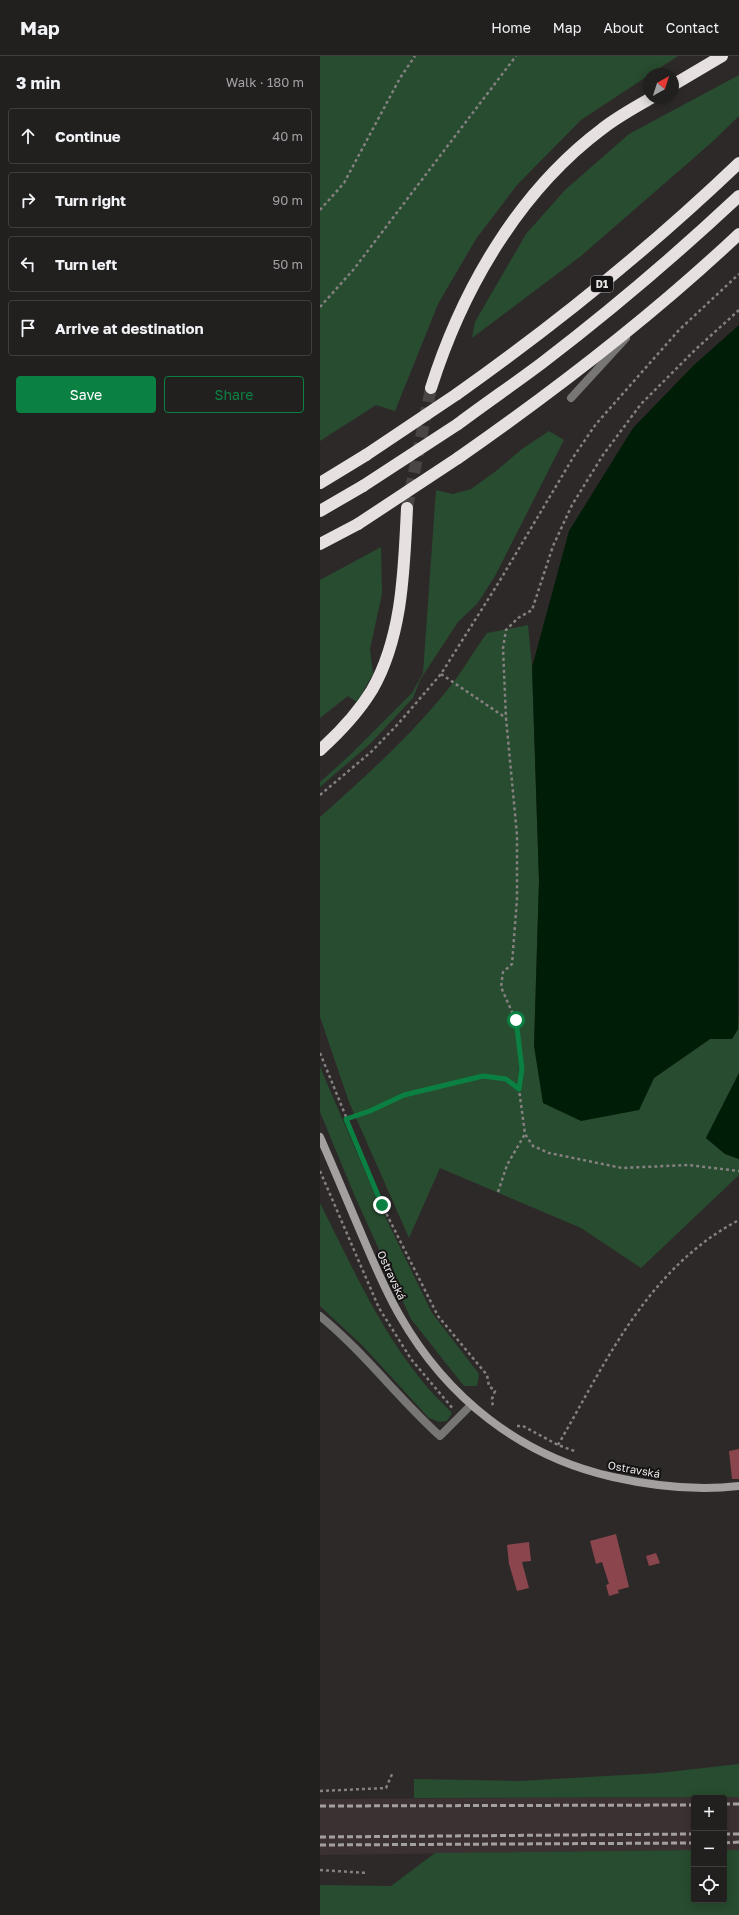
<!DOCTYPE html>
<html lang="en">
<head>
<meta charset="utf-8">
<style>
	:root { --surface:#221f1f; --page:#2a2728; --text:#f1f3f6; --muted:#a2a2a4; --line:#3f3d3d; --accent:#0b8043 }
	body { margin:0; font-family:"Golos Text",sans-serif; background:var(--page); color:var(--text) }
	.controls { position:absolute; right:12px; bottom:12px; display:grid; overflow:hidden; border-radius:4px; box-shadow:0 2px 10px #0003 }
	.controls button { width:36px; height:36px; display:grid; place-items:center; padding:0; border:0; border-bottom:1px solid var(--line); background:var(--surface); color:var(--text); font:20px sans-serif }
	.compass { position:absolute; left:323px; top:12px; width:36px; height:36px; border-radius:50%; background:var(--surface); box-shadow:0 2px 10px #0003; rotate:39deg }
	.stop { position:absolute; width:12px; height:12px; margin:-9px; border:3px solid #0b8043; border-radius:50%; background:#fff }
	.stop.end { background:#0b8043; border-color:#fff; box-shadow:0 1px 4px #0008 }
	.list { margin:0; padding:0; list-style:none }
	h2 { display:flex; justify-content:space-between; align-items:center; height:52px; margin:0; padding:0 16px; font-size:17px }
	h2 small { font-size:13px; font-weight:400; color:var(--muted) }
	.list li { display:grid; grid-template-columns:26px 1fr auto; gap:12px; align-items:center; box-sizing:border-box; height:56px; margin:0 8px 8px; padding:0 8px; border:1px solid var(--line); border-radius:4px }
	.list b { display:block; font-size:15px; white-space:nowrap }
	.list em { font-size:13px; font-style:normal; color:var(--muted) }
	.actions { display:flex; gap:8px; padding:12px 16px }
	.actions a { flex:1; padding:9px 0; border:1px solid var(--accent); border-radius:4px; text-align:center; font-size:14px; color:var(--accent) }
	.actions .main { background:var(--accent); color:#fff }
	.icon { flex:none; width:22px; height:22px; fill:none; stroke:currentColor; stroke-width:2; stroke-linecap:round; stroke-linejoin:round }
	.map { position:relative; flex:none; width:419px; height:1859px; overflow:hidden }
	header { display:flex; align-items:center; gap:24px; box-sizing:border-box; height:56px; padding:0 20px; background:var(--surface); border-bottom:1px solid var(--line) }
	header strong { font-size:19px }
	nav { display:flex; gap:22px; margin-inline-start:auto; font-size:14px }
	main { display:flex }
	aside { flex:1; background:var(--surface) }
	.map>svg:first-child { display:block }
	.built { fill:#3c3132 }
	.green { fill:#284c2f }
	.water { fill:#001d07 }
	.building { fill:#8a464c }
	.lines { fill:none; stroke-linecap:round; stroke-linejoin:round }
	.highway-tunnel { stroke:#494545; stroke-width:12; stroke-dasharray:12 6; stroke-linecap:butt }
	.path { stroke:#858181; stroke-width:2.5; stroke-dasharray:3 3; stroke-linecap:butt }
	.lane { stroke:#787575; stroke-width:8 }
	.street { stroke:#787575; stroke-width:8 }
	.secondary { stroke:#a4a0a0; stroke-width:8 }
	.highway { stroke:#e6e0e0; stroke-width:12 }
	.rail { stroke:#a3a0a0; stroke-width:3; stroke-dasharray:6 3; stroke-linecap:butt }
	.highway-bridge { stroke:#e6e0e0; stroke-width:12 }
	.route { stroke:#0b8043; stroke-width:5 }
	.labels { text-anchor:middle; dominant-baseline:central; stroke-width:4; stroke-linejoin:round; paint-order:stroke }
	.shield { fill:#141212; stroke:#a9a6a6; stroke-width:1 }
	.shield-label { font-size:10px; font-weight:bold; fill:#e9e6e6 }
	.street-label { font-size:11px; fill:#e9e6e6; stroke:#141212 }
</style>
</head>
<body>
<header>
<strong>Map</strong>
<nav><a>Home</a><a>Map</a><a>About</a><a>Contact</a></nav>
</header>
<main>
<aside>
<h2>3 min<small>Walk · 180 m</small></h2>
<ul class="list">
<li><svg class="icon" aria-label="ahead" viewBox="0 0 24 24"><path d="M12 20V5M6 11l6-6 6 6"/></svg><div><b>Continue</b></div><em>40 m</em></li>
<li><svg class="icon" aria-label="right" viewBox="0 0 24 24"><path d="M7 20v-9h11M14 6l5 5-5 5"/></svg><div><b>Turn right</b></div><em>90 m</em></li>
<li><svg class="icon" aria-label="left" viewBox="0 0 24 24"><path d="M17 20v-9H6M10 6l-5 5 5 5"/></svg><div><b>Turn left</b></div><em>50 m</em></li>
<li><svg class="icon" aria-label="arrive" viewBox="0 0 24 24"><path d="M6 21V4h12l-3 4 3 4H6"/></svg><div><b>Arrive at destination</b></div></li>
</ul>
<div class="actions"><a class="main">Save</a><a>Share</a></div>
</aside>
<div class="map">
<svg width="419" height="1859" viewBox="0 0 419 1859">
	<rect width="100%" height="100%" fill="#2d2929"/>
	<path class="built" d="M419 1741V1794H404V1742H374V1794L0 1799V1743Z"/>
	<g class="green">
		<path d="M0 0H358L261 64 197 129 156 183 118 248 75 355 56 349 0 385Z"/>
		<path d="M419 19V60L391 87 261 200 152 282 155 266 206 178 245 134 309 78Z"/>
		<path d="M229 375 244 384 175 520 157 548 138 566 100 624 93 642 51 687 0 731V726L30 699 92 637 103 617 116 434 133 438 151 433 176 415 202 393Z"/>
		<path d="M61 491 62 538 50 593 53 618 37 646 28 640 0 662V524Z"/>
		<path d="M208 569 212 611 219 825 214 990 319 1054 334 1022 390 983H412L418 973 419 958V1017L386 1082 405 1098 419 1103V1119L321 1212 261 1172 120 1112 89 1182 29 1046 0 961V761C44 722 88 682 125 637 141 618 153 596 167 577Z"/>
		<path d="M0 1011 59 1148 112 1257 159 1318 157 1330H144L91 1263 36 1143 0 1056Z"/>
		<path d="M0 1147C31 1208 59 1273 103 1326 111 1337 123 1347 132 1357L127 1365 119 1366 109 1362 43 1290 0 1250Z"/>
		<path d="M419 1708V1741L94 1742V1723L199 1725 339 1717Z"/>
		<path d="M374 1794V1844H404V1794H419V1859H0V1829L71 1830 115 1797Z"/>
	</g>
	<g class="water">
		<path d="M419 269 418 973 412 983H390L334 1022 319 1054 261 1065 223 1047 214 990 219 825 212 611 249 475 313 372 374 309Z"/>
		<path d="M419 1017V1103L405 1098 386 1082Z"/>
	</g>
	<g class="building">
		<path d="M419 1393V1423H412L409 1395Z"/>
		<path d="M296 1478 309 1531 298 1534 299 1537 289 1540 286 1529 289 1528 282 1506 276 1508 270 1485Z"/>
		<path d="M209 1486 211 1505 202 1506 209 1532 197 1535 189 1508 187 1489Z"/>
		<path d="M336 1497 340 1507 329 1510 326 1500Z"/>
	</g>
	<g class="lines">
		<path class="highway-tunnel" d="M87 452 111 332"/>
		<g class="path">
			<path d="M0 154 24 127 80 22 95 0"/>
			<path d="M0 251 34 213 196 0"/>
			<path d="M419 254 376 293 321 348 283 399 252 449 233 490 212 554 198 562 186 574 183 592 186 662 197 779V843L192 908 183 916 181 931 196 965 202 1013 199 1033 205 1078 213 1090 229 1097 302 1112 368 1109 419 1115"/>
			<path d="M121 618 186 662"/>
			<path d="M0 739 51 696 78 668 121 618 179 526 254 400 276 368 359 274 419 218"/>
			<path d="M0 997 62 1149 118 1260 167 1319 169 1330 175 1335 172 1343 173 1352"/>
			<path d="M26 1063 50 1055 84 1039 163 1020 186 1023 199 1032"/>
			<path d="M0 1115 59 1252 91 1303 134 1354"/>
			<path d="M178 1136 187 1109 205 1078"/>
			<path d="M197 1370H203L238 1389 257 1396"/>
			<path d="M238 1389C287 1304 328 1212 419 1164"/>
			<path d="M0 1735 66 1732 73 1716"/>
			<path d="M0 1814 47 1817"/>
		</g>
		<path class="lane" d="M251 342 306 282"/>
		<path class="street" d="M0 1260C44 1296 78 1342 120 1380L151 1349"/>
		<path class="secondary" d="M0 1081C15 1115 29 1149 44 1184 55 1210 66 1236 80 1260 127 1342 200 1400 293 1421 333 1430 378 1435 419 1430"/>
		<g class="highway">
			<path d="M353 29 402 0"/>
			<path d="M111 332C142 234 198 136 282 73 297 61 314 52 331 42"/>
			<path d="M137 338C236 268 331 191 419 107"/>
			<path d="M138 368C166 347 194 328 222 307 290 255 356 199 419 140"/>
			<path d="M138 402C237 333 331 261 419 178"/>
			<path d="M0 427 46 399"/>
			<path d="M0 455 43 430"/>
			<path d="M0 488 38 468"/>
			<path d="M0 694C20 676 38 657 52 634 83 580 84 512 87 452"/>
		</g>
		<g class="rail">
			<path d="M404 1748H419"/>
			<path d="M0 1750 374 1749"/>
			<path d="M404 1778H419"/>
			<path d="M0 1781 374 1778"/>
			<path d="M404 1787 419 1786"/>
			<path d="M0 1789 374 1787"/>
		</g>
		<g class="highway-bridge">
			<path d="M46 399 137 338"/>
			<path d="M43 430 138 368"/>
			<path d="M38 468 138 402"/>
		</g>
	</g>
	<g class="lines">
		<path class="route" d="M62 1149 26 1063 50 1055 84 1039 163 1020 186 1023 199 1033 202 1013 196 964"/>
	</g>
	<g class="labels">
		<rect class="shield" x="271" y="220" width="22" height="16" rx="3"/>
		<g class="shield-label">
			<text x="282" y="228">D1</text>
		</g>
		<g class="street-label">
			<text transform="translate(72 1219) rotate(65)">Ostravská</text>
			<text transform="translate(314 1413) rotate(10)">Ostravská</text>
		</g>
	</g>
</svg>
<div class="controls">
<button>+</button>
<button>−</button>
<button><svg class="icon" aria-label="locate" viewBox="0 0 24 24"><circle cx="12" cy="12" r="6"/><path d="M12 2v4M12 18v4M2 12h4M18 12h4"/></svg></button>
</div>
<svg class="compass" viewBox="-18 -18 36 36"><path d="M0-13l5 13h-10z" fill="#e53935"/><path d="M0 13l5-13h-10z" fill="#a2a2a4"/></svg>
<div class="stop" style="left:196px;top:964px"></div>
<div class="stop end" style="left:62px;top:1149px"></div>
</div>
</main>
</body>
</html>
